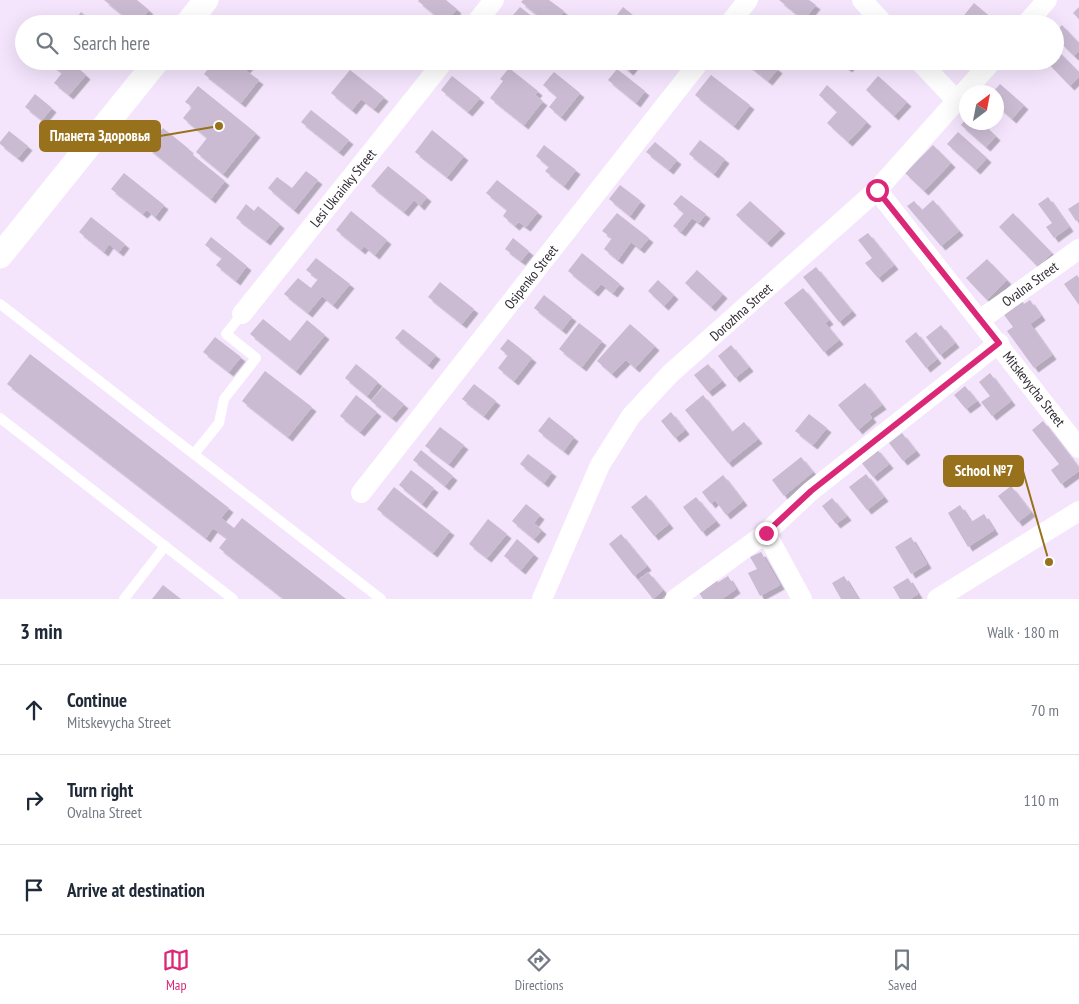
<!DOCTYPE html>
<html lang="en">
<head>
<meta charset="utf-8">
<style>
	:root { --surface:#fff; --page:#f2f2f3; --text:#1f2937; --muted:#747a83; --line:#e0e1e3; --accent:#db2777 }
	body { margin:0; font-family:"PT Sans Narrow",sans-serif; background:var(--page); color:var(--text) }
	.compass { position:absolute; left:959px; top:85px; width:45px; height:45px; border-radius:50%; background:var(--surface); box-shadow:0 5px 20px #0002; rotate:32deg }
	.stop { position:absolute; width:15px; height:15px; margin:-11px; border:4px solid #db2777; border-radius:50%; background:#fff }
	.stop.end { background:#db2777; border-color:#fff; box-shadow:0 1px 5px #0008 }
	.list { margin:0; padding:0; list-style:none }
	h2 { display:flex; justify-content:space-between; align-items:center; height:65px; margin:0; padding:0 20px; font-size:21px }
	h2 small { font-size:16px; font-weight:400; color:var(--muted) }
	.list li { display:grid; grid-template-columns:32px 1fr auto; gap:15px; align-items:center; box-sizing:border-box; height:90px; padding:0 20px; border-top:1px solid var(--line) }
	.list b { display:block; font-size:19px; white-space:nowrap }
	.list p { margin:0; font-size:16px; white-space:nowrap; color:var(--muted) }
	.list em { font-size:16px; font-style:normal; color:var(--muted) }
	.icon { flex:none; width:28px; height:28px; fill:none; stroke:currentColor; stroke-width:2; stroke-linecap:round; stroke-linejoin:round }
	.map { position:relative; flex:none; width:1079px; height:599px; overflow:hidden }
	.search { position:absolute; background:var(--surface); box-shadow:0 5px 20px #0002; left:15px; right:15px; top:15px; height:55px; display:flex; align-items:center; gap:12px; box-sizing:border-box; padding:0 18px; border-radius:28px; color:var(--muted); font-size:19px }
	.sheet { height:335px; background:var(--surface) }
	nav { display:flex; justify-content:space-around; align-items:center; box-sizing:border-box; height:70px; border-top:1px solid var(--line); background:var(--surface); font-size:14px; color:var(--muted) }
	nav a { display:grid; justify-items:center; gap:2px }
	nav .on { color:var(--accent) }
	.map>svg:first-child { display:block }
	.building { fill:#cabbd2; filter:url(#shadow) }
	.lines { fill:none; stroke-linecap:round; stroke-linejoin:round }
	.service { stroke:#fff; stroke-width:10 }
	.minor { stroke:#fff; stroke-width:20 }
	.tertiary { stroke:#fff; stroke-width:25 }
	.route { stroke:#db2777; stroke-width:6 }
	.labels { text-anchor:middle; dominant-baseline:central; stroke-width:4; stroke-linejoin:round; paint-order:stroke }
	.street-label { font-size:14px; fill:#2e2931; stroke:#fff }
	.leader { fill:none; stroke:#97711b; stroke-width:2 }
	.callout-dot { fill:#97711b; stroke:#fff; stroke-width:2 }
	.callout { fill:#97711b; stroke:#97711b; stroke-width:2 }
	.callout-label { font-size:15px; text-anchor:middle; font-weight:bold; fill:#fff }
</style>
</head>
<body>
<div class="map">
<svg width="1079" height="599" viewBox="0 0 1079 599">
	<defs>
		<filter id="shadow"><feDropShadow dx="4.5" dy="4.5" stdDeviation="0" flood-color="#0004"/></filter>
	</defs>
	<rect width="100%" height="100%" fill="#f4e5fc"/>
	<g class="building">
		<path d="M104 0H137L149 10 137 24H134Z"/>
		<path d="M419 0H446L457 9 445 23 418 1Z"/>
		<path d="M523 0H549L564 11 554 24H549L521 2Z"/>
		<path d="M779 0H809L816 5 804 20Z"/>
		<path d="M974 3 999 24H957Z"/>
		<path d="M520 7 539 22 538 24H512L508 21Z"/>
		<path d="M623 7 644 24H610Z"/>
		<path d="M1079 7V19L1073 13Z"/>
		<path d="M81 12 96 24H72Z"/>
		<path d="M369 17 378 24H363Z"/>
		<path d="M1062 25 1079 43V51L1074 56 1055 37V32Z"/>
		<path d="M1055 48 1079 72V77L1070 86 1046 61H1055Z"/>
		<path d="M47 61H70L86 75 69 95 54 83 62 73Z"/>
		<path d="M214 61H252L245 70 259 80 241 103 204 74Z"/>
		<path d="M617 61H637L629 71Z"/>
		<path d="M743 61H768L778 69 768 81Z"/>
		<path d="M838 61H853L848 68Z"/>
		<path d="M509 68 538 91 535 95 543 101 524 125 490 98 503 81 500 79Z"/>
		<path d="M617 69 645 91 636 103 608 80Z"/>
		<path d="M350 70 384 97 374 109 361 99 352 110 331 93Z"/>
		<path d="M554 72 580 93 561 117 549 107 557 97 543 85Z"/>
		<path d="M711 75 750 105 734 126 695 95Z"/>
		<path d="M452 76 480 98 468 112 441 90Z"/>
		<path d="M878 76 907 102 894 116 866 90Z"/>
		<path d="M1000 84 1024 105 1012 119 996 105V92H993Z"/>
		<path d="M827 85 867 122 848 142 827 123 837 112 819 95Z"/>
		<path d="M198 86 256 133 223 174 196 152 207 138 183 118 192 107 185 102Z"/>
		<path d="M35 94 52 108 42 120 25 107Z"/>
		<path d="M311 110 349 140 339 152 301 122Z"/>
		<path d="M966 119V122H981L996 136 986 147 961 125Z"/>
		<path d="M163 128 189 149 188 151 225 181 211 199 148 148Z"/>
		<path d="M432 130 464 156 447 177 415 152Z"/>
		<path d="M9 131 28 146 18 158 0 144V142Z"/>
		<path d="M958 132 987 158 976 170 947 144Z"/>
		<path d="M700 140 725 159 714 174 689 154Z"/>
		<path d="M655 142 677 160 669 170 646 152Z"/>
		<path d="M544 145 576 170 564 186 545 171 549 167 536 156Z"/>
		<path d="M933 145 951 163 924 191 905 173Z"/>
		<path d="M388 166 427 197 420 206 414 200 404 212 371 186Z"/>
		<path d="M306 171 318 180 294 210 268 188 277 177 292 188Z"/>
		<path d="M124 173 164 205 155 217 147 210 143 214 111 189Z"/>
		<path d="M497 180 538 212 526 227 519 222 515 226 503 216 507 210 486 193Z"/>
		<path d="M620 185 641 201 630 216 609 199Z"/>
		<path d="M681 195 706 214 699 223 692 218 681 232 673 226 684 213 673 204Z"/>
		<path d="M1048 197 1069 227 1054 238 1046 227 1052 223 1038 204Z"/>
		<path d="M933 200 959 231 941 246 907 206 914 201 922 210Z"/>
		<path d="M750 201 781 229 767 243 736 215Z"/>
		<path d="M1079 202V219L1076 221 1068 209Z"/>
		<path d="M246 204 254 211 258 206 280 224 266 241 236 218Z"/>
		<path d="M351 211 387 240 375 255 364 246 361 250 336 230Z"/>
		<path d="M617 213 649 238 640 249 631 242 618 260 604 249 612 238 602 231Z"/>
		<path d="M1013 213 1052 253 1038 267 999 227Z"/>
		<path d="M91 217 125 244 119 252 109 244 104 252 79 232Z"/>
		<path d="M868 233 894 265 878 278 865 263 872 258 858 240Z"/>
		<path d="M211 237 247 266 236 281 216 265 222 258 205 245Z"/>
		<path d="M513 238 529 251 521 261 505 249Z"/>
		<path d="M582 253 620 284 613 293 601 284 594 292 568 271Z"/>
		<path d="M316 258 350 284 333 305 322 296 308 313 284 294 298 278 311 288 318 279 306 270Z"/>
		<path d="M987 259 1007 280 987 300 966 278Z"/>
		<path d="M816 267 852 311 839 322 803 277Z"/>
		<path d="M697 270 723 294 711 307 685 283Z"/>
		<path d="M1077 275 1079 278V305L1064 284Z"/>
		<path d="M658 280 674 295 664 306 648 291Z"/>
		<path d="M440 282 474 309 462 324 428 297Z"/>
		<path d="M803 288 829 320 825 323 839 340 824 352 784 303Z"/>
		<path d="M544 295 572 317 562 330 534 308Z"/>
		<path d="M1021 299 1024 304 1030 300 1041 316 1030 324 1052 355 1034 368 1007 331 1013 327 1002 312Z"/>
		<path d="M263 319 290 341 307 320 325 335 296 371 250 334Z"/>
		<path d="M579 323 602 341 582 367 559 349Z"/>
		<path d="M630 324 655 346 635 368 626 360 612 374 597 361Z"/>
		<path d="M941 325 955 343 940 355 926 337Z"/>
		<path d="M403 329 436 355 428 365 395 338Z"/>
		<path d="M916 332 937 359 926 368 905 341Z"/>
		<path d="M215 337 241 357 229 372 203 352Z"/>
		<path d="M508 339 532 358 514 381 498 368 508 355 500 349Z"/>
		<path d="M731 345 749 367 735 378 718 356Z"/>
		<path d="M30 354 229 508 221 518 234 528 242 518 346 599H284L219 548 227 538 213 528 206 538 7 384Z"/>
		<path d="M356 364 378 382 367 396 345 378Z"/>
		<path d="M708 364 722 381 708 392 694 375Z"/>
		<path d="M265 371 312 407 288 437 242 401Z"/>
		<path d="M990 373 1011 401 992 416 981 402 990 396 979 382Z"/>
		<path d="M865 383 882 405 869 414 872 418 858 430 838 405Z"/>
		<path d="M474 384 496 401 484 416 462 399Z"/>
		<path d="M965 386 977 401 966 409 954 395Z"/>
		<path d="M383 387 404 404 392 418 371 401Z"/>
		<path d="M356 395 377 412 360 432 340 416Z"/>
		<path d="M703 395 732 432 744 422 758 439 728 463 685 410Z"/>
		<path d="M671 412 685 430 675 438 661 421Z"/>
		<path d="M809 414 827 428 813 445 795 431Z"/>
		<path d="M549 417 574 437 564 451 538 431Z"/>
		<path d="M1043 421 1079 468V471L1061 484 1051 470 1059 464 1032 430Z"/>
		<path d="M440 427 464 445 449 464 425 446Z"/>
		<path d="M902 433 916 451 903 461 889 443Z"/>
		<path d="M876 448 889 464 873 477 860 461Z"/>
		<path d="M421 450 453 476 445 486 413 460Z"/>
		<path d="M528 454 552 472 544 483 520 464Z"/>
		<path d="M801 457 813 472 784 496 772 480Z"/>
		<path d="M411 470 434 488 422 504 399 485Z"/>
		<path d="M866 474 884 497 867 510 849 487Z"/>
		<path d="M723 475 743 501 726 515 715 500 711 504 702 492Z"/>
		<path d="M1011 486 1031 512 1018 522 998 496Z"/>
		<path d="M394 487 450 531 433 553 377 509Z"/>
		<path d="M646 495 669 524 654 536 631 507Z"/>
		<path d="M696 497 716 521 702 532 683 507Z"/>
		<path d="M832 498 847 516 836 524 822 506Z"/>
		<path d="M526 504 540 515 534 523 542 530 534 539 512 521Z"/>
		<path d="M960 505 971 522 984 514 994 530 968 547 948 513Z"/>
		<path d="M488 519 507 534 487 558 469 544Z"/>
		<path d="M621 534 647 566 634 576 609 544Z"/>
		<path d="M911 537 927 564 911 574 895 547Z"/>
		<path d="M517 539 534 554 521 570 504 556Z"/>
		<path d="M761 552 780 585 760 596 748 573 757 569 750 557Z"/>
		<path d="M648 572 663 590 653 599 638 580Z"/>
		<path d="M711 574 717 583 728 576 736 589 722 599H703L694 585Z"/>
		<path d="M844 576 858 599H841L832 583Z"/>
		<path d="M908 578 918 594 910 599H900L893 587Z"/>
		<path d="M163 585 181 599H152Z"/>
	</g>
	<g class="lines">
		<g class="service">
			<path d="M0 304 381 599"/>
			<path d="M0 418 233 599"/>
			<path d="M194 454 219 423 224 399 256 358 226 334 242 314"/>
			<path d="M124 599 165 546"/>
		</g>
		<g class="minor">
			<path d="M862 0 884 24"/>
			<path d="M475 24 494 0"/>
			<path d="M729 24 748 0"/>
			<path d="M1026 24 1047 0"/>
			<path d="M919 61 957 101"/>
			<path d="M877 190 1079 448"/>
			<path d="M242 314 444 61"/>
			<path d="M980 320 1079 249"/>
			<path d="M361 493 700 61"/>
			<path d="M766 533 802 599"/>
			<path d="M542 599 600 465 631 416 670 374 877 190 992 61"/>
			<path d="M675 599 766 533 811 491 999 343"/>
			<path d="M937 599 1079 511"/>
		</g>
		<g class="tertiary">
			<path d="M187 24 206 0"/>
			<path d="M0 256 157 61"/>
		</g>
	</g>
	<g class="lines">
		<path class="route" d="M766 533 811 491 999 343 877 190"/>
	</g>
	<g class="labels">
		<g class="street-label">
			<text transform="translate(343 188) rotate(-51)">Lesi Ukrainky Street</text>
			<text transform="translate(531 277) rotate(-52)">Osipenko Street</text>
			<text transform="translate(1030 284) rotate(-36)">Ovalna Street</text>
			<text transform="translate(741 312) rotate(-42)">Dorozhna Street</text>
			<text transform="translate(1034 389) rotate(52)">Mitskevycha Street</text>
		</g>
	</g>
	<path class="leader" d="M219 126L160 136M1049 562L1023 471"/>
	<g class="callout-dot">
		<circle cx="219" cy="126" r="5"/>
		<circle cx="1049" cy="562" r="5"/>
	</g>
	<g class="callout">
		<rect x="40" y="121" width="120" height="30" rx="5"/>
		<rect x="944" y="456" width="79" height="30" rx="5"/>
	</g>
	<g class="callout-label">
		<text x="100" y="141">Планета Здоровья</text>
		<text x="984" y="476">School №7</text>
	</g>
</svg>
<svg class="compass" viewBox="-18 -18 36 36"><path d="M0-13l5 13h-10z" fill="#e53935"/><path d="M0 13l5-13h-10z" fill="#747a83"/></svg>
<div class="stop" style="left:877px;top:190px"></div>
<div class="stop end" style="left:766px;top:533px"></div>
<div class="search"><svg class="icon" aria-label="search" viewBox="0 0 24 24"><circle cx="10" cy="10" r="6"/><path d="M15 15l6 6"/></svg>Search here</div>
</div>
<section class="sheet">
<h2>3 min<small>Walk · 180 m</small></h2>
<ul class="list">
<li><svg class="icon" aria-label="ahead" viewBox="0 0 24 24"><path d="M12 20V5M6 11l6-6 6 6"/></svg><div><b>Continue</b><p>Mitskevycha Street</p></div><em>70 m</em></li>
<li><svg class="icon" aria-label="right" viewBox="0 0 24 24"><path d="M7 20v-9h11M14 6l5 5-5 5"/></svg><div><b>Turn right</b><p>Ovalna Street</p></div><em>110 m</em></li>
<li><svg class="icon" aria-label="arrive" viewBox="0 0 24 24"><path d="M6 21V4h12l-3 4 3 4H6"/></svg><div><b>Arrive at destination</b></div></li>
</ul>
</section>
<nav>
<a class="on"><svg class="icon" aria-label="map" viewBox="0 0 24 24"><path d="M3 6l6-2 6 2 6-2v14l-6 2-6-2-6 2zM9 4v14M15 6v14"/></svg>Map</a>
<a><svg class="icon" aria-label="directions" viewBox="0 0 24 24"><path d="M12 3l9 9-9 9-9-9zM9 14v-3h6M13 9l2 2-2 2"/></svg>Directions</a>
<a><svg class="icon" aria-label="saved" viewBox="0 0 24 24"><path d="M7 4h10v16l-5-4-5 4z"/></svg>Saved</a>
</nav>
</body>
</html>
